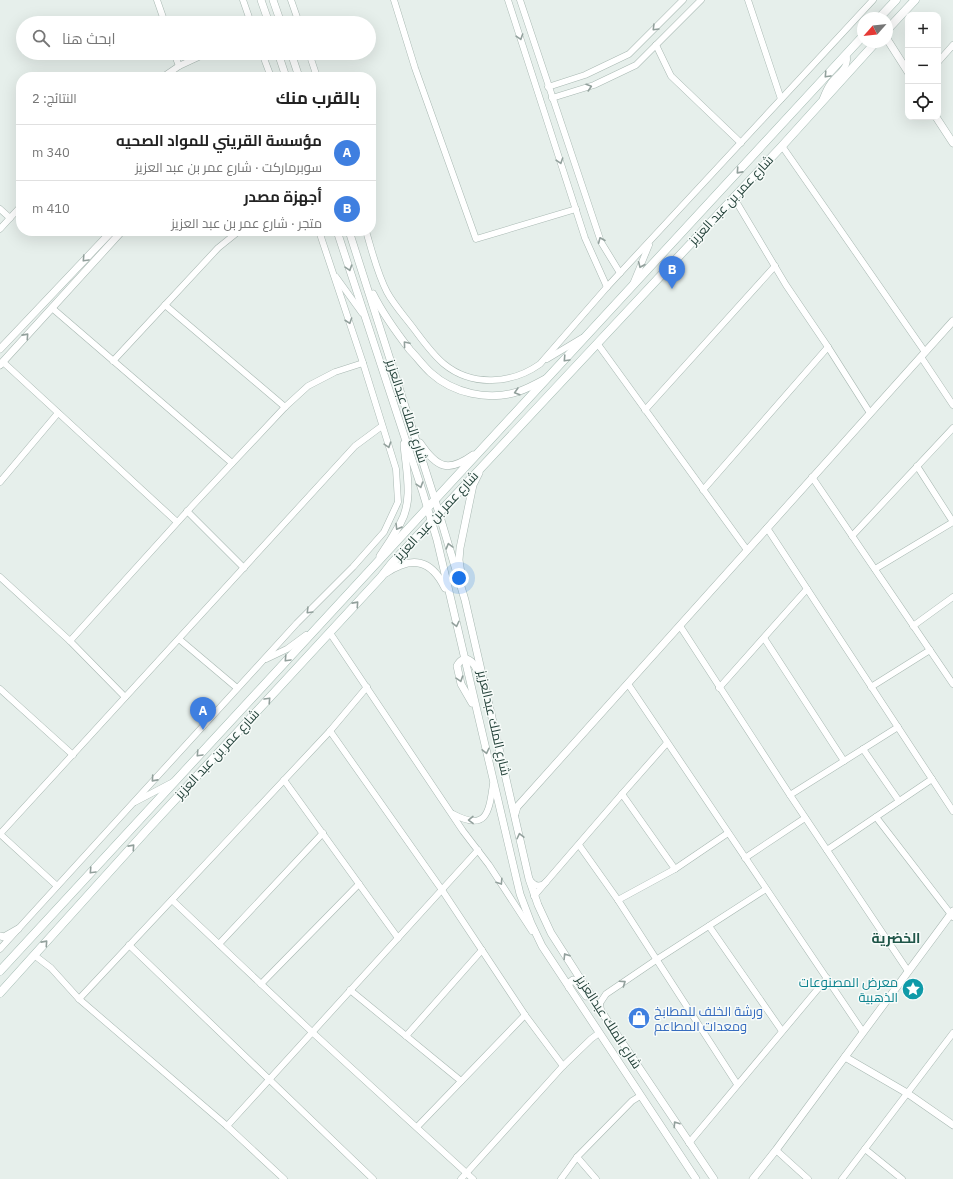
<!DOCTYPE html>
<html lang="ar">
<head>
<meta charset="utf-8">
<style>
	:root { --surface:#fff; --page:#f6f6f6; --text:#222; --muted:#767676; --line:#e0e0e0; --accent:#804e3d }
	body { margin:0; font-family:"IBM Plex Sans",Cairo,sans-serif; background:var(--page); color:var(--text); direction:rtl }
	.controls { position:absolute; right:12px; top:12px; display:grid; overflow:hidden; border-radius:8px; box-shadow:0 4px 16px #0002 }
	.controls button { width:36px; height:36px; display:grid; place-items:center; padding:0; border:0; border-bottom:1px solid var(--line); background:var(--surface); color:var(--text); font:20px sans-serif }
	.compass { position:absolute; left:857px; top:12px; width:36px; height:36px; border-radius:50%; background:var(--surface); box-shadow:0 4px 16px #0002; rotate:243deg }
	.you { position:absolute; left:459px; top:578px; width:14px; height:14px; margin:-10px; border:3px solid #fff; border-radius:50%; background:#1a73e8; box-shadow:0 0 0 6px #1a73e833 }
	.badge { display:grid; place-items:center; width:26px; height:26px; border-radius:50%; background:var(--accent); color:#fff; font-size:13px; font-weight:700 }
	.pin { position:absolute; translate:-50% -33px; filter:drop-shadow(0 1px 2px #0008) }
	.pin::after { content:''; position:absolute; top:21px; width:14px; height:12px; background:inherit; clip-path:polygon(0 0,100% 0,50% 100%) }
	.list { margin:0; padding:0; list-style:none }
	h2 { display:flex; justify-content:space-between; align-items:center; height:52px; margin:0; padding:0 16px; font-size:17px }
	h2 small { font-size:13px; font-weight:400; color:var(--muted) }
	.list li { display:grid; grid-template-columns:26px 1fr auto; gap:12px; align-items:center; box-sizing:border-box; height:56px; padding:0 16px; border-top:1px solid var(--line) }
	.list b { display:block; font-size:15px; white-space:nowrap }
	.list p { margin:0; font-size:13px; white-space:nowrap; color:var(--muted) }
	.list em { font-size:13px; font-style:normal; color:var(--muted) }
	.icon { flex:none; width:22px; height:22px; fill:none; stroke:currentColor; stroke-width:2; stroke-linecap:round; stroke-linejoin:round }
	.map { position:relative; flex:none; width:953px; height:1179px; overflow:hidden; direction:ltr }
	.search { position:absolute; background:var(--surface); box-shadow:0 4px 16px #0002; left:16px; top:16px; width:360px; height:44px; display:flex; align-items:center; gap:10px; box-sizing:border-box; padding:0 14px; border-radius:22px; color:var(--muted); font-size:15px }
	.panel { position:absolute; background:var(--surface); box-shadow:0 4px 16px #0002; left:16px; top:72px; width:360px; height:164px; border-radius:16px; direction:rtl }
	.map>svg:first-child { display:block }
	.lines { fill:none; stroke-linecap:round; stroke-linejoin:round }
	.minor-casing { stroke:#a8b8b2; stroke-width:7 }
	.tertiary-casing { stroke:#a8b8b2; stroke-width:8 }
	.secondary-casing { stroke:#a4bbb3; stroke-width:9 }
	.minor { stroke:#fff; stroke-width:6 }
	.tertiary { stroke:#fff; stroke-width:7 }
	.secondary { stroke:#fff; stroke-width:8 }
	.oneway { stroke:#92a09c }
	.labels { text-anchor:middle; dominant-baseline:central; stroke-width:3; stroke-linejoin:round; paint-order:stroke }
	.street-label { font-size:13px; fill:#24423a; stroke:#f7fbf9 }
	.culture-label { font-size:13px; fill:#0d838f; stroke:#f7fbf9; text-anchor:end }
	.shop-label { font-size:13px; fill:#366cbe; stroke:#f7fbf9; text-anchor:start }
	.neighbourhood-label { font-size:14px; font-weight:bold; fill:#1f5548; stroke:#f7fbf9 }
</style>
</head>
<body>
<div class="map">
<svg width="953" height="1179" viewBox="0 0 953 1179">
	<rect width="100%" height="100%" fill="#e6efeb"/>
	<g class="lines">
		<g class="minor-casing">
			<g id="minor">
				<path d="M157 0 165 23"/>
				<path d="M243 0 251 23"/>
				<path d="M291 0 299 23"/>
				<path d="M394 0 415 68 476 239 576 209"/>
				<path d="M508 0 585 238 607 287"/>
				<path d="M520 0 601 242 620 273"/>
				<path d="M748 0 781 99"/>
				<path d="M656 45 671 76 741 143"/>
				<path d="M174 53 179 66"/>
				<path d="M262 53 271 77"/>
				<path d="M309 53 317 77"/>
				<path d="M938 62 953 45"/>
				<path d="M163 77 179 66 207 53"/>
				<path d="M548 87 585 75 629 54 683 0"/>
				<path d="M552 98 594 85 636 65 701 0"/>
				<path d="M823 98C825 93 827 88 830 84 837 74 851 67 846 54"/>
				<path d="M782 146 925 352"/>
				<path d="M734 198 786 285 828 347 870 413"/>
				<path d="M0 209 10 218"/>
				<path d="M0 229 21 206"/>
				<path d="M366 231C372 251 377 273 387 292 394 305 405 317 414 329 423 341 432 354 444 364 472 387 512 384 540 364L607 287 873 0"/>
				<path d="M336 277 362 313"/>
				<path d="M633 284 649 245"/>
				<path d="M165 305 285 407"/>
				<path d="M52 308 232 463"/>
				<path d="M597 343 747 550"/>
				<path d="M921 357 953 405"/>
				<path d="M547 359 582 338"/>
				<path d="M113 361 218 248 239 231"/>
				<path d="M3 362 177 522"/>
				<path d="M645 410 775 266"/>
				<path d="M917 466 953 522"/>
				<path d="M812 477 953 684"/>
				<path d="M0 482 58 413"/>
				<path d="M703 490 828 347"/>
				<path d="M187 511 244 568"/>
				<path d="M767 528 953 811"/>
				<path d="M852 536 953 428"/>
				<path d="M875 569 953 522"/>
				<path d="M0 577 70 641 125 697"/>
				<path d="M680 626 790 795 908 971"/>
				<path d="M913 626 953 597"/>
				<path d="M330 633 463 831 489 865 532 931"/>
				<path d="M764 638 844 761"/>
				<path d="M179 639 237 688"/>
				<path d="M70 641 193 505 285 407 308 386 335 372 363 363"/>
				<path d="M266 659 287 649 306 635"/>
				<path d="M628 684 863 1032"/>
				<path d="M871 687 930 650"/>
				<path d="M719 688 807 589"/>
				<path d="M0 689 73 755"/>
				<path d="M330 731 442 890 525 1015 563 1066"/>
				<path d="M863 749 899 801"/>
				<path d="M284 780 398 938"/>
				<path d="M790 795 898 727"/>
				<path d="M135 802 173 782"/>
				<path d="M453 814C487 832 489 812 493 784"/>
				<path d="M876 817 953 917"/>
				<path d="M0 834 355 446 382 426"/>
				<path d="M0 834 57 886"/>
				<path d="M579 845 618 900 737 1084"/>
				<path d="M827 850 932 779"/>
				<path d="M745 858 805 818"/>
				<path d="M675 869 728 833"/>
				<path d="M530 880C535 887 541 887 546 882L534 896"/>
				<path d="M546 882 622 794 667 743"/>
				<path d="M172 900 312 1032 473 1179"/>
				<path d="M618 900 675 869 622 794"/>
				<path d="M709 926 782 1031"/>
				<path d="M219 944 323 833"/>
				<path d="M129 945 373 1179"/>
				<path d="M0 949 297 623 353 567 384 532 398 502 396 469 363 363 319 231"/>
				<path d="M34 955 51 968 79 999 227 1126 284 1179"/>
				<path d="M261 984 359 884"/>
				<path d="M350 990 461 1081"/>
				<path d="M79 999 330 731 367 687"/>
				<path d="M601 1011 600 1003 606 994 656 960 766 889"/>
				<path d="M406 1036 482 950"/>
				<path d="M227 1126 478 850"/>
				<path d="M417 1127 525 1015"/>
				<path d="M689 1143 827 978"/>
				<path d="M865 1149 902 1179"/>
				<path d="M776 1150 808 1179"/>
				<path d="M577 1157 596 1179"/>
				<path d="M461 1179 563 1066 591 1039 599 1033"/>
				<path d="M561 1179 577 1157 632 1101 640 1096"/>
				<path d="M842 1179 953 1033"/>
			</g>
		</g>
		<g class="tertiary-casing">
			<g id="tertiary">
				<path d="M261 0 269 23"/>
				<path d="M273 0 281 23"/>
				<path d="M887 39 908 72"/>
				<path d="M278 53 286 77"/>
				<path d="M291 53 299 77"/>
				<path d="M936 117 953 143"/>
				<path d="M337 231 423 493 437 540 520 894 531 923 542 946 696 1179"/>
				<path d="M349 231 435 500 465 600 529 879 538 905 551 933 601 1011 714 1179"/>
				<path d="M373 294C383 314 396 332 410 350 417 357 423 366 431 373 453 393 488 401 517 392 527 389 536 384 545 379"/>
				<path d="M0 349 112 231"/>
				<path d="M0 365 122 231"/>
				<path d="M420 443C437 468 448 473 473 455"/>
				<path d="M380 556C387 546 394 535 400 524 414 500 406 471 404 444"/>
				<path d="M386 573C412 556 431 559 445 588"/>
				<path d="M462 580 459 560 460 548 473 485 479 473"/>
				<path d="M472 703 461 684 457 666C464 652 475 662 478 673"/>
				<path d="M515 814 517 807 953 321"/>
				<path d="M0 936 4 937 18 929"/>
				<path d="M569 987V983L573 980 575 981 586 996"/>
				<path d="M845 1057 907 1093 953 1125"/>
				<path d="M753 1179 776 1150 953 911"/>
			</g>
		</g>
		<g class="secondary-casing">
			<g id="secondary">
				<path d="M879 18 896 0"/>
				<path d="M887 30 915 0"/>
				<path d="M0 971 863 36"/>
				<path d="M0 993 147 830 381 577 392 563 782 146 876 42"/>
			</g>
		</g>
		<use href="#minor" class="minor"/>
		<use href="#tertiary" class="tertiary"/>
		<use href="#secondary" class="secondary"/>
	</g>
	<defs><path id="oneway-chevron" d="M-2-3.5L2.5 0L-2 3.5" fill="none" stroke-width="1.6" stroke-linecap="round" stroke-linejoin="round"/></defs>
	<g class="oneway">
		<use href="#oneway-chevron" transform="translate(655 28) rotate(135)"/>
		<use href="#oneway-chevron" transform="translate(520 37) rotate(72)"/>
		<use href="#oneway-chevron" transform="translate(827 75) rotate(133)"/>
		<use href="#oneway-chevron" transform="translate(589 87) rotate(-18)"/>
		<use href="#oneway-chevron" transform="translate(560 161) rotate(72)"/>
		<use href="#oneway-chevron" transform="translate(739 171) rotate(132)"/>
		<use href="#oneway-chevron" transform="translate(601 240) rotate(-113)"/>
		<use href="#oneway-chevron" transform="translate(85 259) rotate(133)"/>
		<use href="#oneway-chevron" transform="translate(641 265) rotate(113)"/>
		<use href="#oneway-chevron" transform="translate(349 268) rotate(72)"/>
		<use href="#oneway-chevron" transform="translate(349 321) rotate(71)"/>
		<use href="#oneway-chevron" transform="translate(26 336) rotate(-48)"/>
		<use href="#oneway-chevron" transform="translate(406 344) rotate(-130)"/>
		<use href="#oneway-chevron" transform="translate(566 359) rotate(133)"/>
		<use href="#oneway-chevron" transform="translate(517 392) rotate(164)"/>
		<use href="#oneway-chevron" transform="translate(388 445) rotate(72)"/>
		<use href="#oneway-chevron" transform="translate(420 485) rotate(72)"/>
		<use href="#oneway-chevron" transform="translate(398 527) rotate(121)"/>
		<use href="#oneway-chevron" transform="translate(449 546) rotate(-105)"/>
		<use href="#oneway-chevron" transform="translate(356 604) rotate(-48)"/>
		<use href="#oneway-chevron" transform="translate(309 611) rotate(135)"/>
		<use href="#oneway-chevron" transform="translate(456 624) rotate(77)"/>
		<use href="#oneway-chevron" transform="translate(287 659) rotate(133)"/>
		<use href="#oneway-chevron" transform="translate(460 679) rotate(72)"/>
		<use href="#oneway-chevron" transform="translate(268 700) rotate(-47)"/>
		<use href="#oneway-chevron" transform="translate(486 751) rotate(77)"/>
		<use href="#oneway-chevron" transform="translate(199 754) rotate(133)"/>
		<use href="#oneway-chevron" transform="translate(154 779) rotate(132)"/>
		<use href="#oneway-chevron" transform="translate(471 820) rotate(179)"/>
		<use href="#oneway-chevron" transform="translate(520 836) rotate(-103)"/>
		<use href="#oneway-chevron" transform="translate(132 847) rotate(-48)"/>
		<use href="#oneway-chevron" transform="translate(92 871) rotate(133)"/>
		<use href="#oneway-chevron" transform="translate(500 882) rotate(57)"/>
		<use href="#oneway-chevron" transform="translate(45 943) rotate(-48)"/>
		<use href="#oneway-chevron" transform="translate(566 956) rotate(-122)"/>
		<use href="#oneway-chevron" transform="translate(623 983) rotate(-34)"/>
		<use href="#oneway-chevron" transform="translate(676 1124) rotate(-124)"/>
	</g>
	<defs>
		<g id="sight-disc" transform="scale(1.15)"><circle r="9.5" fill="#0f9aa8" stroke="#f7fbf9"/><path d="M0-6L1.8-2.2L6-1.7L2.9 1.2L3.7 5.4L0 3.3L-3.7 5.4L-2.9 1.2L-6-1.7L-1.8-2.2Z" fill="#fff"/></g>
		<g id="shop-disc" transform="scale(1.15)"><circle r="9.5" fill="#3f7fe0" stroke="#f7fbf9"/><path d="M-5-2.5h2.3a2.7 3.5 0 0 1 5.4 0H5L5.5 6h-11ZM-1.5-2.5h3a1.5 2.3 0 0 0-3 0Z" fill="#fff"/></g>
	</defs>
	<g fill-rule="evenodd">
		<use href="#sight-disc" x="913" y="989"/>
		<use href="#shop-disc" x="639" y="1018"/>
	</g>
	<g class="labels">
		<g class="street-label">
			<text transform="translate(731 200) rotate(-47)">شارع عمر بن عبد العزيز</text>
			<text transform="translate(407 411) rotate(72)">شارع الملك عبدالعزيز</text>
			<text transform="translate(436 516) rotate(-47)">شارع عمر بن عبد العزيز</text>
			<text transform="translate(494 723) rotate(77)">شارع الملك عبدالعزيز</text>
			<text transform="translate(217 754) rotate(-47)">شارع عمر بن عبد العزيز</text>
			<text transform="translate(609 1022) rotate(57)">شارع الملك عبدالعزيز</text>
		</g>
		<g class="culture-label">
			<text x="898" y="982">معرض المصنوعات<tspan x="898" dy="15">الذهبية</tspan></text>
		</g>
		<g class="shop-label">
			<text x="654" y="1011">ورشة الخلف للمطابخ<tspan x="654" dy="15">ومعدات المطاعم</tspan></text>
		</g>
		<g class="neighbourhood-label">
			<text x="896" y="938">الخضرية</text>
		</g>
	</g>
</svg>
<div class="controls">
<button>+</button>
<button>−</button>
<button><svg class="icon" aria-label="locate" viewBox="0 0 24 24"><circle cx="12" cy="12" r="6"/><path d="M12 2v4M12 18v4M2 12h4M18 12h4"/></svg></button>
</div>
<svg class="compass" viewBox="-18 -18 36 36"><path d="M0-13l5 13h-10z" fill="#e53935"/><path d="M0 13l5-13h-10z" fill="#767676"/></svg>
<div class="you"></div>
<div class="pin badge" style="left:203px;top:730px;background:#3f7fe0">A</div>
<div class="pin badge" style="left:672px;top:289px;background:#3f7fe0">B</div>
<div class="search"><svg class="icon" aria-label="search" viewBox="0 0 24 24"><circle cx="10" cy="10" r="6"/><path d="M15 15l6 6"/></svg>ابحث هنا</div>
<section class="panel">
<h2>بالقرب منك<small>النتائج: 2</small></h2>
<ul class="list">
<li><span class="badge" style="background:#3f7fe0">A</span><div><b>مؤسسة القريني للمواد الصحيه</b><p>سوبرماركت · شارع عمر بن عبد العزيز</p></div><em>340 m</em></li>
<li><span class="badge" style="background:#3f7fe0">B</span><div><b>أجهزة مصدر</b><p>متجر · شارع عمر بن عبد العزيز</p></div><em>410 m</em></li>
</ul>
</section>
</div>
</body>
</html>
